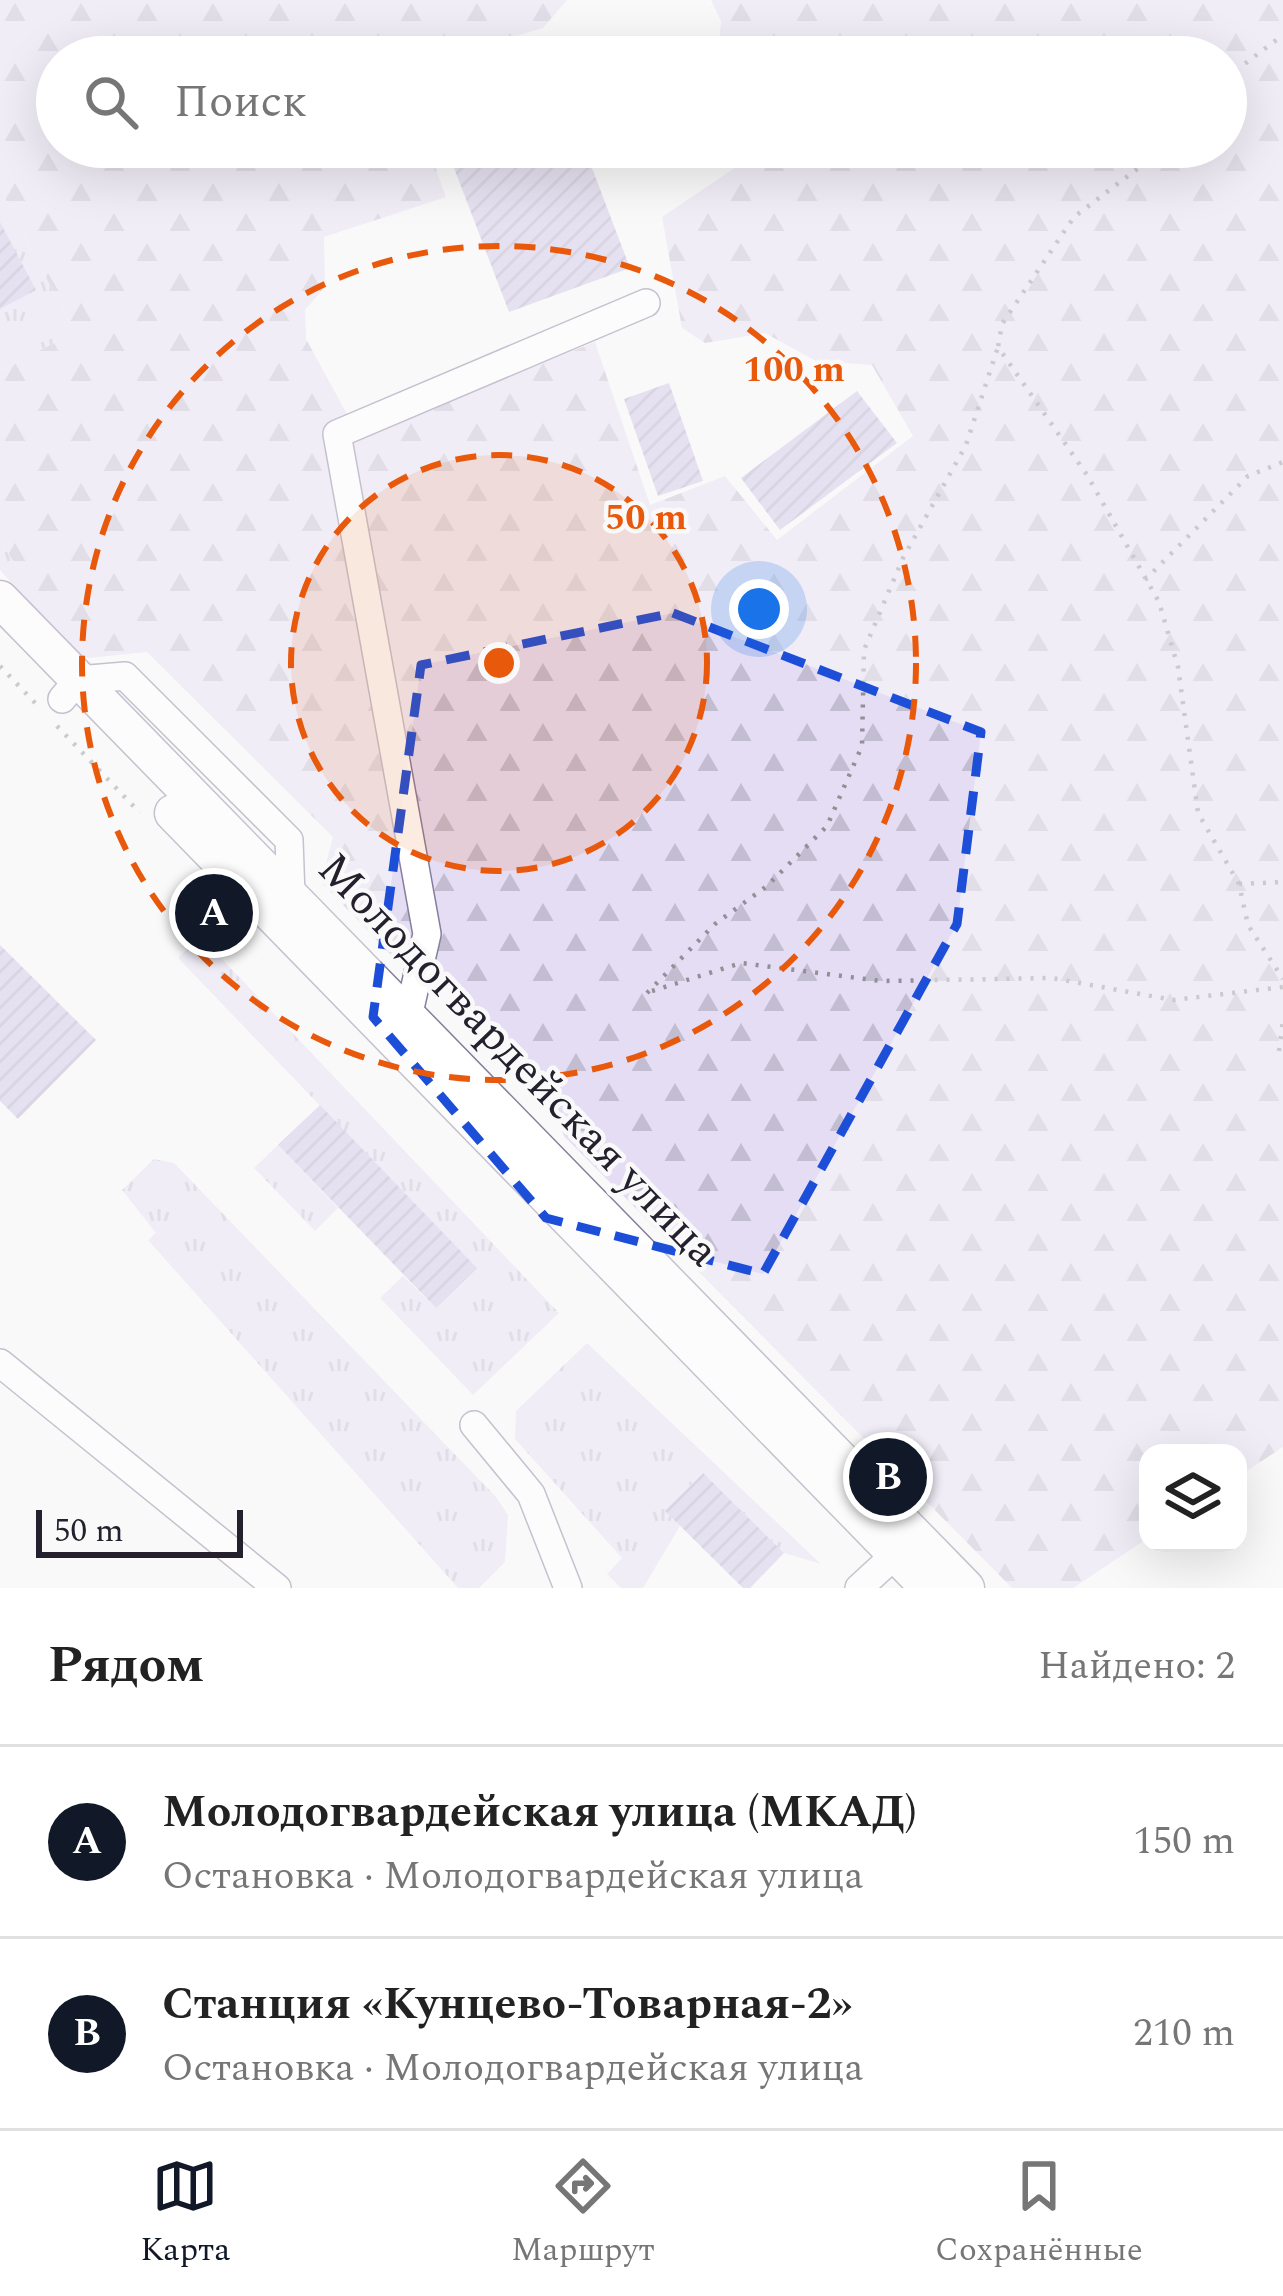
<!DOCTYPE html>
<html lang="ru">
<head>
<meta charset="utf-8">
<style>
	:root { --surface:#fff; --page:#f6f6f6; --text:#222; --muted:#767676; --line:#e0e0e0; --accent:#111827 }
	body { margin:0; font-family:Spectral,serif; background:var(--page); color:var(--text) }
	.controls { position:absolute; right:36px; bottom:36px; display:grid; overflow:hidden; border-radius:24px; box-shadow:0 12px 48px #0002 }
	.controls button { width:108px; height:108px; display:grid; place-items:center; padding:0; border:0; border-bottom:3px solid var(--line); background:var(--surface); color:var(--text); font:60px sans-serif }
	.scale { position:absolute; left:36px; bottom:30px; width:207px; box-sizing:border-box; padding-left:12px; border:6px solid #24202d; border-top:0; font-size:33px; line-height:42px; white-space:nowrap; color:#24202d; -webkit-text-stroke:9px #f9f9f9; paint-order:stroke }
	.you { position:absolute; left:759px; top:609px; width:42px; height:42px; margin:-30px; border:9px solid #fff; border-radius:50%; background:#1a73e8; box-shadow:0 0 0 18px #1a73e833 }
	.badge { display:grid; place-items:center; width:78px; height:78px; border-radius:50%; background:var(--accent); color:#fff; font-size:39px; font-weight:700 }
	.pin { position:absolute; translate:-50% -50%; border:6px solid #fff; box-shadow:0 3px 12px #0006 }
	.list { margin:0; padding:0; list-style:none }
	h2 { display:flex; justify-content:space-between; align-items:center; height:156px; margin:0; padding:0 48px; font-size:51px }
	h2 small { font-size:39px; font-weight:400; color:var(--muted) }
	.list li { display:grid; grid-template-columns:78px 1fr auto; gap:36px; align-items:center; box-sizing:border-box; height:192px; padding:0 48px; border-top:3px solid var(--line) }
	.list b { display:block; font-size:45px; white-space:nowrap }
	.list p { margin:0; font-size:39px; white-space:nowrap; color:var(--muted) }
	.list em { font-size:39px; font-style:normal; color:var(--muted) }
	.icon { flex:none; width:66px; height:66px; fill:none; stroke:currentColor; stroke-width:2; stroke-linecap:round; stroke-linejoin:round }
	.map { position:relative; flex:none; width:1283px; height:1588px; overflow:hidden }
	.search { position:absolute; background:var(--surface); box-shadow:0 12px 48px #0002; left:36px; right:36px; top:36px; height:132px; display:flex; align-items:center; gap:30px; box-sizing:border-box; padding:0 42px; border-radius:66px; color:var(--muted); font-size:45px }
	.sheet { height:540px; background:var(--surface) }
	nav { display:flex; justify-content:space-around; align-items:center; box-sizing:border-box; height:168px; border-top:3px solid var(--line); background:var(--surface); font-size:33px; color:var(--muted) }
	nav a { display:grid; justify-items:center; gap:6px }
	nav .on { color:var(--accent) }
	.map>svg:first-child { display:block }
	.grass { fill:url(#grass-tufts) }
	.forest { fill:url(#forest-firs) }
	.building { fill:url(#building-hatch) }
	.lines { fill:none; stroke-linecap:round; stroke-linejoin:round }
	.minor-casing { stroke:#877d9c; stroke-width:30 }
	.major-casing { stroke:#877d9c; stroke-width:39 }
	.path { stroke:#929096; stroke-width:4.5; stroke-dasharray:3 9; stroke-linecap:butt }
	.minor { stroke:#fff; stroke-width:27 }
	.major { stroke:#fff; stroke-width:36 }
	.marked { fill:none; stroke:#1d4ed8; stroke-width:9; stroke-dasharray:24 15; stroke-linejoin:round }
	.ring { fill:none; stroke:#e8590c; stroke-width:6; stroke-dasharray:21 15 }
	.labels { text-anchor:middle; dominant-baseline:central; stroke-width:9; stroke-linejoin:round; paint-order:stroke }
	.street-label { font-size:45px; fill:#24202d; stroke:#f9f9f9 }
	.centre { fill:#e8590c; stroke:#f9f9f9; stroke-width:6 }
	.ring-label { font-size:36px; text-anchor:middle; font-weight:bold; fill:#e8590c; stroke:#f9f9f9; stroke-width:9; stroke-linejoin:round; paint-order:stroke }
</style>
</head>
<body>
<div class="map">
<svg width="1283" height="1588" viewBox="0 0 1283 1588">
	<defs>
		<pattern id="grass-tufts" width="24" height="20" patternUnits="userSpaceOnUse" patternTransform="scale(3)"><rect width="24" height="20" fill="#e4ddf4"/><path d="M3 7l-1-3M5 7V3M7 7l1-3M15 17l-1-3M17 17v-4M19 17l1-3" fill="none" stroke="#c3bdd2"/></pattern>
		<pattern id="forest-firs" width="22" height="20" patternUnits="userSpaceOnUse" patternTransform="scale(3)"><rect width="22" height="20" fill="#e4ddf4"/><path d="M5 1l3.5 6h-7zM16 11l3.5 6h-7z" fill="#c3bdd2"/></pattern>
		<pattern id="building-hatch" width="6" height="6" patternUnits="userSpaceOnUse" patternTransform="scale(3)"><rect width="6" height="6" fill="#cec4e5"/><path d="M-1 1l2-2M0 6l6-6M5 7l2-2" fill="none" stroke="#b1a8c5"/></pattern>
	</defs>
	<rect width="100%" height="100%" fill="#f9f9f9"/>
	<g class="grass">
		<path d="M0 188 74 332 0 372Z"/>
		<path d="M0 541 78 659 0 570Z"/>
		<path d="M200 936 559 1313 473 1395 380 1298 403 1276 436 1308 476 1268 178 958Z"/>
		<path d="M278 1145 338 1208 315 1231 254 1168Z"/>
		<path d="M154 1159 174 1163 496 1497 508 1515 505 1562 479 1588H458L148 1240 156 1233 122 1190Z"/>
		<path d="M587 1343 821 1564 784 1553 702 1473 666 1511 680 1526 643 1588H621L607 1574 622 1558 515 1439 516 1411Z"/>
	</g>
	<path class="forest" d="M0 0H567L543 28 447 57H57V147H428L446 197 324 237 325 287 305 310 306 339 359 436 595 342 650 505 725 476 777 540 913 436 872 365 816 361 765 333 705 343 682 328 662 217 736 167 748 147H1226V57H718L721 21 711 0H1283V1447L1238 1477V1453H1148V1538L1073 1588H1012L564 1136 541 1082 445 986 389 953 321 882 333 837 147 652 78 659 0 541V372L74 332 0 188Z"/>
	<g class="building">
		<path d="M446 147H584L630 268 509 312Z"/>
		<path d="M0 222 36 290 0 309Z"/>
		<path d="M669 383 703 481 658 496 624 399Z"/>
		<path d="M857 391 897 443 780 530 741 478Z"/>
		<path d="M0 945 96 1040 18 1119 0 1101Z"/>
		<path d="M320 1105 477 1268 436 1308 278 1145Z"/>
		<path d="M703 1473 784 1553 750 1588H743L665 1511Z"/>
	</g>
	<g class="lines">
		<g class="minor-casing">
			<g id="minor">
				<path d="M62 699 78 680 125 676 289 840 291 896"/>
				<path d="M408 1017 427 934 337 434 646 303"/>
				<path d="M0 1363 277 1588"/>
				<path d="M474 1425 531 1494 568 1588"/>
				<path d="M859 1588 909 1542"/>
			</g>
		</g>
		<g class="major-casing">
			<g id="major">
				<path d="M0 599 966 1588"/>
				<path d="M173 813 929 1588"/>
			</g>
		</g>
		<g class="path">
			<path d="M1226 78 1283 35"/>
			<path d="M1166 147 1074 217 1002 324 998 347 1087 475 1159 602 1178 667 1198 813 1239 884 1248 925 1283 979"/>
			<path d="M1145 580 1248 476 1283 462"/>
			<path d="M0 666 37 705"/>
			<path d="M57 726 140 813"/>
			<path d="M1239 884 1283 882"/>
			<path d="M652 991 741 963 881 981 1052 978 1173 1000 1283 987"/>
			<path d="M647 993 715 924 767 886 827 826 862 746 864 650 903 558 966 445 998 347"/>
			<path d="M1279 1051 1283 1020"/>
		</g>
		<use href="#minor" class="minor"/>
		<use href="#major" class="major"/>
	</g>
	<path d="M0 0H1283V1588H0ZM673 613 981 732 957 924 763 1274 546 1218 373 1017 421 665Z" fill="#f9f9f9" fill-opacity=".55" fill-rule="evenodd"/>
	<path class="marked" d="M673 613 981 732 957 924 763 1274 546 1218 373 1017 421 665Z"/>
	<circle cx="499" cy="663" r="208" fill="#e8590c" fill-opacity=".12"/>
	<g class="ring">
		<circle cx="499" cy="663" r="208"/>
		<circle cx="499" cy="663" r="417"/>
	</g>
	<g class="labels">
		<g class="street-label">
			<text transform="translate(518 1060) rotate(46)">Молодогвардейская улица</text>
		</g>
	</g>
	<circle cx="499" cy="663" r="18" class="centre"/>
	<g class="ring-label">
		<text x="794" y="381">100 m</text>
		<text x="646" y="529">50 m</text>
	</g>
</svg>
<div class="controls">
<button><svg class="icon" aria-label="layers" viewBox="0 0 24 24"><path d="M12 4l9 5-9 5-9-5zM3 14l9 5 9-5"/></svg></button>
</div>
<div class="scale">50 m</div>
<div class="you"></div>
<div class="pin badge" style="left:214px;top:913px">A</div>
<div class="pin badge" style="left:888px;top:1477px">B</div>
<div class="search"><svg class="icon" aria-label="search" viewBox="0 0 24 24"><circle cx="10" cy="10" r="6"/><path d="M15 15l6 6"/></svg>Поиск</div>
</div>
<section class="sheet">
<h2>Рядом<small>Найдено: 2</small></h2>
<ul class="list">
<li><span class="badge">A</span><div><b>Молодогвардейская улица (МКАД)</b><p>Остановка · Молодогвардейская улица</p></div><em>150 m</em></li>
<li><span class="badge">B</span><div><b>Станция «Кунцево-Товарная-2»</b><p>Остановка · Молодогвардейская улица</p></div><em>210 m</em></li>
</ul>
</section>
<nav>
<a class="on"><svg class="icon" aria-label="map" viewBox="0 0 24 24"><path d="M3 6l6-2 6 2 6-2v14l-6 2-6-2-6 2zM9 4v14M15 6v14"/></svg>Карта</a>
<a><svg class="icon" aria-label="directions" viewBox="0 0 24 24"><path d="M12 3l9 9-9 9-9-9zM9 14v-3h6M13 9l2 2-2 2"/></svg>Маршрут</a>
<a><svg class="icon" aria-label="saved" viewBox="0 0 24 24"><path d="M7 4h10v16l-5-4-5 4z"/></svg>Сохранённые</a>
</nav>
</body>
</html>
